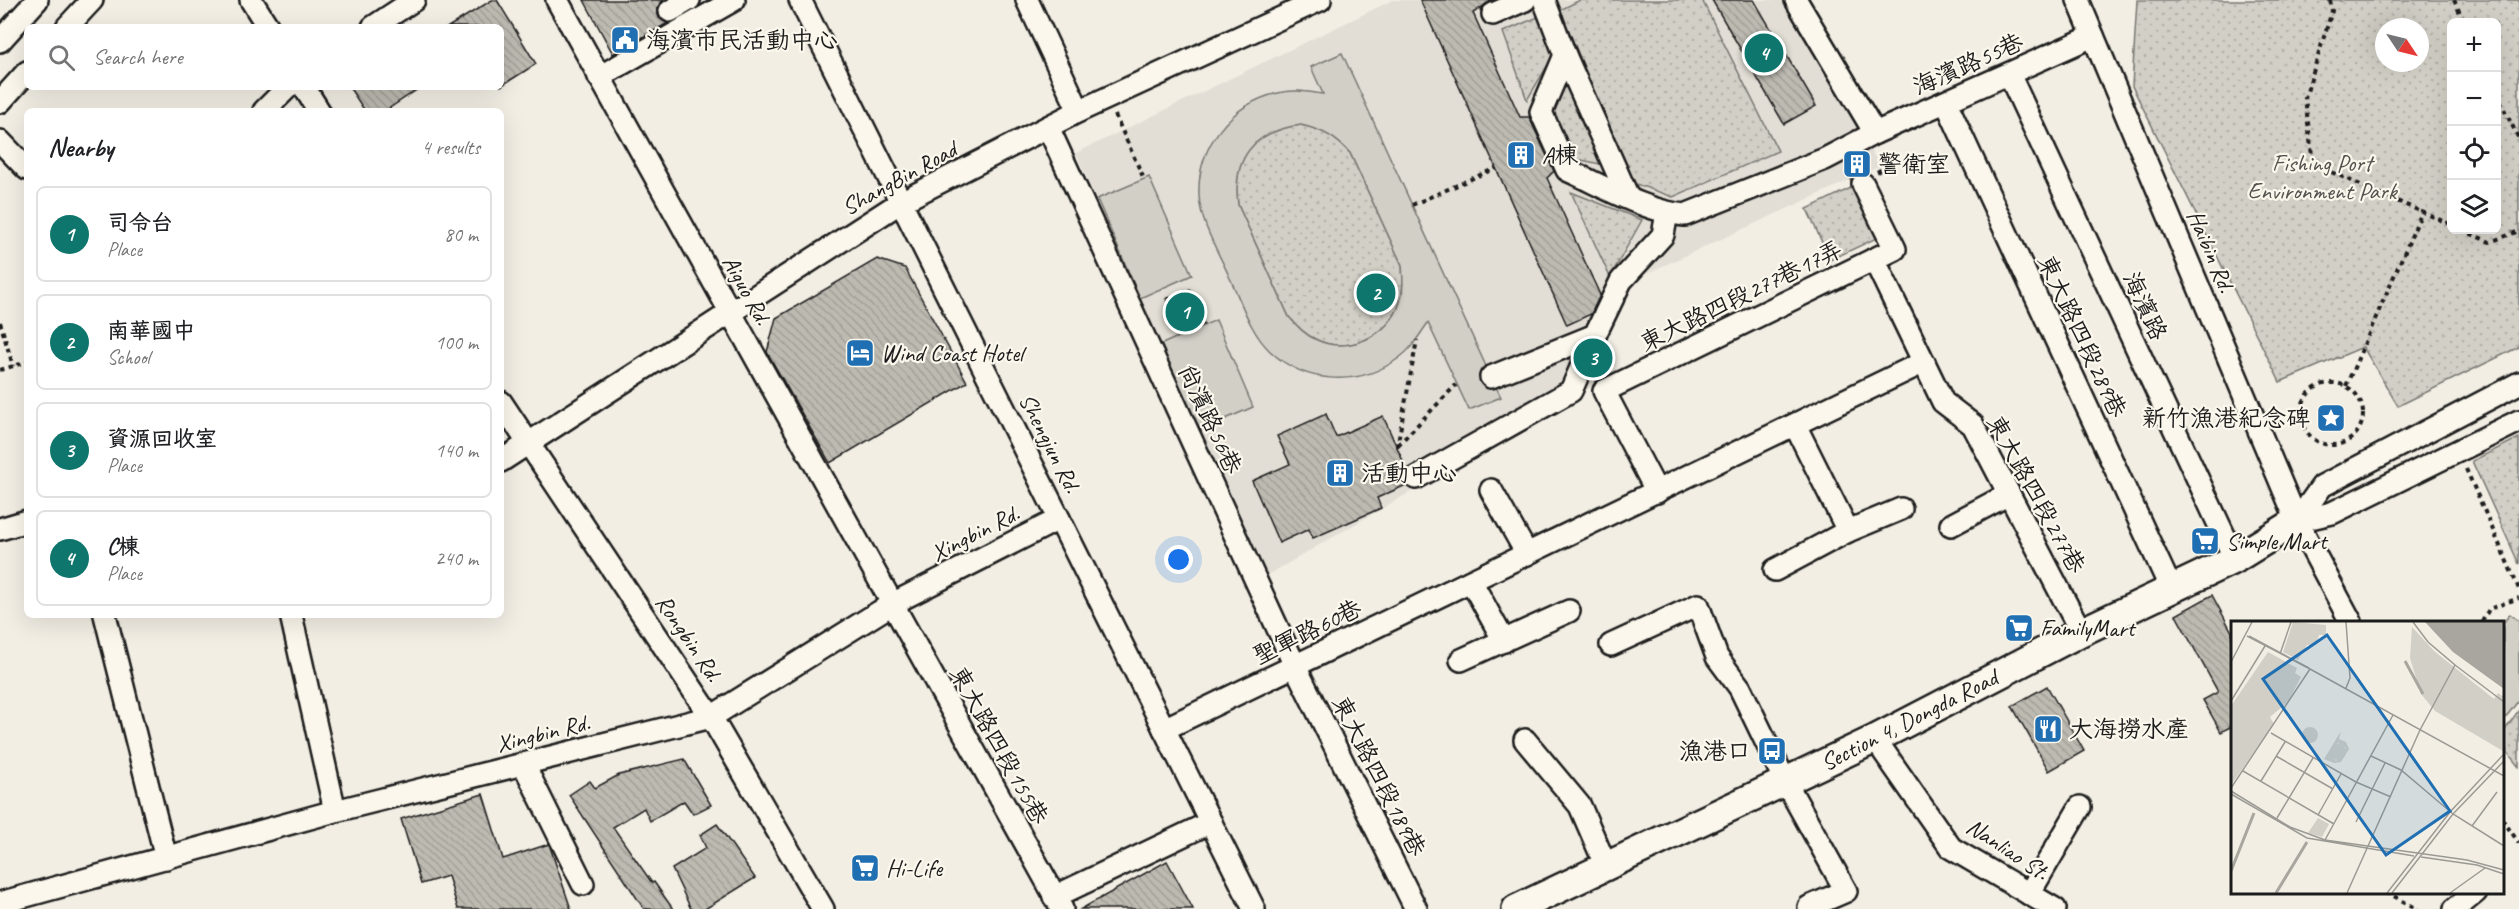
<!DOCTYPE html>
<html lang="en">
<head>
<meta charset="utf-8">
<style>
	:root { --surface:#fff; --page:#f6f6f6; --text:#202124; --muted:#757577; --line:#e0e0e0; --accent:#0f766e }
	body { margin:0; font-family:Caveat,"LXGW WenKai TC",sans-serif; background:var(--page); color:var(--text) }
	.controls { position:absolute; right:18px; top:18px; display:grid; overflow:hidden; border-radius:9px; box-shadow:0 6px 24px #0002 }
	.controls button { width:54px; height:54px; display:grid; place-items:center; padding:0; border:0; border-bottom:2px solid var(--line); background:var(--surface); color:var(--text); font:30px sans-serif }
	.compass { position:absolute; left:2375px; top:18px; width:54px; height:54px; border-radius:50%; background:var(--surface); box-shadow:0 6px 24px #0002; rotate:125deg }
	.you { position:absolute; left:1179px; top:560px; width:21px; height:21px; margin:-15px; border:4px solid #fff; border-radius:50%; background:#1a73e8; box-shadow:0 0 0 9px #1a73e833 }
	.badge { display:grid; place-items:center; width:39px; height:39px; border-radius:50%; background:var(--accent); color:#fff; font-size:20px; font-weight:700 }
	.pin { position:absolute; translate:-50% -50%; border:3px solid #fff; box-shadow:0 2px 6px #0006 }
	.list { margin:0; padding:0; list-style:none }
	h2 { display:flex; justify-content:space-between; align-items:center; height:78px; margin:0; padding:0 24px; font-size:26px }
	h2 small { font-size:20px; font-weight:400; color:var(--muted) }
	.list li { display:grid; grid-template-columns:39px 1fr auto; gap:18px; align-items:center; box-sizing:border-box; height:96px; margin:0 12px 12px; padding:0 12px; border:2px solid var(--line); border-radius:9px }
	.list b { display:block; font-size:22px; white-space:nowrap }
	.list p { margin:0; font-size:20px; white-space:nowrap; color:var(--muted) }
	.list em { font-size:20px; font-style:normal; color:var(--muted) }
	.icon { flex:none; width:33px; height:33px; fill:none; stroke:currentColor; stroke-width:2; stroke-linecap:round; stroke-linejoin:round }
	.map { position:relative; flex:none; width:2519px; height:909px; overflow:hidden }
	.search { position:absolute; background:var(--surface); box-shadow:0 6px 24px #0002; left:24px; top:24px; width:480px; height:66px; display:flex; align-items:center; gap:15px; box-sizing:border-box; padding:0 21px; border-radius:9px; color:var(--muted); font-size:22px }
	.panel { position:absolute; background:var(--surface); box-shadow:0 6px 24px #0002; left:24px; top:108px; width:480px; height:510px; border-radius:9px }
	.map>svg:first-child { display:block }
	.built { fill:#e2ded5 }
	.grass { fill:url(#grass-dots); stroke:#777671; stroke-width:1.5; fill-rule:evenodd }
	.pitch { fill:#d2cfc6; stroke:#777671; stroke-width:1.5; fill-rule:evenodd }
	.building { fill:url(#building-back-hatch); stroke:#1c1c1c; stroke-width:1.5 }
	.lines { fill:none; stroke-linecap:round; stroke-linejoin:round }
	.minor-casing { stroke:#1c1c1c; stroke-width:26 }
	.major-casing { stroke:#1c1c1c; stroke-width:32 }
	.path { stroke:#1c1c1c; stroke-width:4; stroke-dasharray:4.5 4.5; stroke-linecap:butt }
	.minor { stroke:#fbf7ec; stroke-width:21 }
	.major { stroke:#fbf7ec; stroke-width:27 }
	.labels { text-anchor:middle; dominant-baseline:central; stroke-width:4.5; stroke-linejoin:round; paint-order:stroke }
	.poi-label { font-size:24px; fill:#1c1c1c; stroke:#fbf7ec; text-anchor:start }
	.street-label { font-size:24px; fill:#1c1c1c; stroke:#fbf7ec }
	.park-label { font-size:24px; fill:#53524f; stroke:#fbf7ec }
	.inset-river { fill:none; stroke:#a9a6a0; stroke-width:3 }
	.inset-road { fill:none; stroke:#9c9a94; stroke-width:1.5 }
	.view { fill:#1f6fb2; fill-opacity:0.15; stroke:#1f6fb2; stroke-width:3 }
	.inset-edge { fill:none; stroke:#1c1c1c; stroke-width:3 }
</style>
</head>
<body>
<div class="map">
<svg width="2519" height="909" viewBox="0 0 2519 909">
	<defs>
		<pattern id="grass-dots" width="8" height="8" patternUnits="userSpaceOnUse" patternTransform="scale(1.5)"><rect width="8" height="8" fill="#d2cfc6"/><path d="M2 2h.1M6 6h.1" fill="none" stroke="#b4b1aa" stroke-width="1.8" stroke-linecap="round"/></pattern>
		<pattern id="building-back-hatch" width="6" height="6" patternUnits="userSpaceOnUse" patternTransform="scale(1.5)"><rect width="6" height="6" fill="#bdbab1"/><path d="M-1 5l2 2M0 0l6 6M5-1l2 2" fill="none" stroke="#a29f98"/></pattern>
	</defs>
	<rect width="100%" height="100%" fill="#f2eee4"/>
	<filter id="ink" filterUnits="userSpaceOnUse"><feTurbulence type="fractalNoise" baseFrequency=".0167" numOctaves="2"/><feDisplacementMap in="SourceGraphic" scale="12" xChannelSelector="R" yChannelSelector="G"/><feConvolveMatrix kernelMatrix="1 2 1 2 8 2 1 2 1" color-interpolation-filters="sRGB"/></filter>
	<g filter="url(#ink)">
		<path class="built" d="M1393 0H1782L1880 166 1615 288 1594 385 1261 579 1076 153Z"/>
		<g class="grass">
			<path d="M1580 0H1702L1778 151 1673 197 1633 183 1560 10Z"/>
			<path d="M2137 0H2519V347L2398 406 2363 347 2280 382 2132 86ZM2452 22H2496V230H2452ZM2384 27H2420V63H2384Z"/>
			<path d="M1538 17 1555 53 1527 100 1503 32Z"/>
			<path d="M1567 82 1605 165 1572 158 1549 111Z"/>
			<path d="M1301 125C1323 130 1335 137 1350 153L1402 265C1403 278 1404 290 1400 302 1391 335 1348 355 1317 340 1305 335 1298 327 1289 317L1238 205C1232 158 1253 131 1301 125Z"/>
			<path d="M1857 185 1881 236 1830 260 1807 209Z"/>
			<path d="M1571 192 1642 220 1610 277Z"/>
			<path d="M2519 438V564L2472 461Z"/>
			<path d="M2519 710V767C2496 739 2498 739 2519 710Z"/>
		</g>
		<g class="pitch">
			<path d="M1342 53 1491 377 1501 397 1469 410 1428 323C1419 335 1412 349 1399 358 1360 387 1306 385 1270 351 1250 332 1241 301 1229 276 1218 251 1200 223 1199 195 1197 147 1230 104 1278 93 1293 89 1308 92 1323 94L1311 67ZM1301 125C1323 130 1335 137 1350 153L1402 265C1403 278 1404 290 1400 302 1391 335 1348 355 1317 340 1305 335 1298 327 1289 317L1238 205C1232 158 1253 131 1301 125Z"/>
			<path d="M1149 177 1192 275 1140 298 1097 199Z"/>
			<path d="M1216 320 1253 407 1198 431 1160 345Z"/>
			<path d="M2510 614 2519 621V700L2503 721V623Z"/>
		</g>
		<g class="building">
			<path d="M492 0H497L536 64 501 86V27H448Z"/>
			<path d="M584 0H664L659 5 657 12 659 18 668 23 613 54Z"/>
			<path d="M1420 0H1493L1473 13 1520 117H1529L1554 171 1547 178 1600 295 1591 314 1567 325Z"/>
			<path d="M1712 0H1754L1816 106 1784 124Z"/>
			<path d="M349 87H421L385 111H365Z"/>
			<path d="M877 259 905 268 967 382 830 463 767 352 776 318Z"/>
			<path d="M1190 289 1204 324 1181 334 1166 299Z"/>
			<path d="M1326 414 1336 437 1383 416 1407 470 1403 477 1406 485 1377 498 1381 508 1313 538 1309 529 1279 543 1252 481 1290 464 1277 436Z"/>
			<path d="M2212 595 2232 632V726L2221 732 2203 700 2218 692 2176 615Z"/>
			<path d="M2047 686 2084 751 2049 771 2012 706Z"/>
			<path d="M684 759 711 805 693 814 684 801 650 821 644 808 613 827 652 883 654 882 673 909H644L569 795 590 781 595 788 619 775Z"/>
			<path d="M483 794 503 859 549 844 571 909H458L448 876 421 884 401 819Z"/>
			<path d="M717 824 755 878 705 909H691L672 869 706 848 700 835Z"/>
			<path d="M1167 861 1193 909H1081Z"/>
		</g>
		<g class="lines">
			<g class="minor-casing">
				<g id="minor">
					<path d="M251 0 268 27"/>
					<path d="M557 0 1062 909"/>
					<path d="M800 0 1254 909"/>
					<path d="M1027 0 1079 111"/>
					<path d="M1544 0 1565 55"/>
					<path d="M1796 0 1875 133"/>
					<path d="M2078 0 2297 521 2351 622"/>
					<path d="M670 11 689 0"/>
					<path d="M1493 14 1525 0"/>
					<path d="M67 27 92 0"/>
					<path d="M373 27 414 0"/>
					<path d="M0 41 37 0"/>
					<path d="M2009 74 2235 559"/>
					<path d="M599 77 734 0"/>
					<path d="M304 87 319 111"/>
					<path d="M0 102 27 72"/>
					<path d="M1946 102 2172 591"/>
					<path d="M264 111 288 87"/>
					<path d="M1048 127 1295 666 1416 909"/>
					<path d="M0 141 27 169"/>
					<path d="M1628 197 1565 55 1541 112 1567 170C1603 186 1647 212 1685 215L1825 159 1875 133 2093 36"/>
					<path d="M1874 259 1943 402 1973 425 2081 632"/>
					<path d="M1491 377 1595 335 1621 281 1663 235 1667 213"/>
					<path d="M501 402 711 717 823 909"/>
					<path d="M1795 425 1848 531"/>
					<path d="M501 461 901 202 1079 111 1320 0"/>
					<path d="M1416 478 1571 391 1595 335"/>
					<path d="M1491 490 1527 554"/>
					<path d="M1657 492 1604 391 1895 249 1863 184"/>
					<path d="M2297 521 2322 486 2519 383"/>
					<path d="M2297 521 2332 513 2519 421"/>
					<path d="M1951 525 2009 494"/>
					<path d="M0 529 27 521"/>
					<path d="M1775 570 1848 531 1901 509"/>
					<path d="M1471 581 1504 641"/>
					<path d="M105 615 166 858"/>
					<path d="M291 615 335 811"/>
					<path d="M1611 645 1698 605 1717 657 1740 688 1785 781 1846 891 1809 907 1810 909"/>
					<path d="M1461 660 1569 611"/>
					<path d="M1164 729 1924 362"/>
					<path d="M1875 739 1951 848 2055 909"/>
					<path d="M1525 740 1580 806 1606 866"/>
					<path d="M524 765 583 884"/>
					<path d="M2029 894 2080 807"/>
					<path d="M1054 897 1211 822"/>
					<path d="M0 903 335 811 711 717 892 604 1059 519"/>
					<path d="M2455 909 2476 892"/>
				</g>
			</g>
			<g class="major-casing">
				<path id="major" d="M1516 909 1875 739 2081 632 2235 559 2297 521"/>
			</g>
			<g class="path">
				<path d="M2330 0 2332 11 2305 98 2313 164 2422 212"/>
				<path d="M2454 0 2464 22"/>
				<path d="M2496 93 2519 139"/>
				<path d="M1115 115 1144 179"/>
				<path d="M1877 172 1885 167 1880 151"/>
				<path d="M1412 205 1496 168"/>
				<path d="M2462 230 2490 242 2519 231"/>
				<path d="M0 322 13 366"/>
				<path d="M0 370 27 362"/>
				<circle cx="2332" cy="414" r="31"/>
				<path d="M2346 386 2422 212 2452 225"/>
				<path d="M1398 445 1456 385"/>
				<path d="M1397 447 1417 340"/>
				<path d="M2466 469 2519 589"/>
				<path d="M2482 622 2489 609 2519 598"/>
				<path d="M2502 819 2519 843"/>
				<path d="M2386 892 2418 909"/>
			</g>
			<use href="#minor" class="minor"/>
			<use href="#major" class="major"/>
		</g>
	</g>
	<defs>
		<g id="civic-square" transform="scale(1.5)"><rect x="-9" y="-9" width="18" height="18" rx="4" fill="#1f6fb2" stroke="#fbf7ec"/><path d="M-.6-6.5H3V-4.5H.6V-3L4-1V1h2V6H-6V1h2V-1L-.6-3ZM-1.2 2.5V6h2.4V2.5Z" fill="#fff"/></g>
		<g id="building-square" transform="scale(1.5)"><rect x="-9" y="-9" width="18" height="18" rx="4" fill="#1f6fb2" stroke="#fbf7ec"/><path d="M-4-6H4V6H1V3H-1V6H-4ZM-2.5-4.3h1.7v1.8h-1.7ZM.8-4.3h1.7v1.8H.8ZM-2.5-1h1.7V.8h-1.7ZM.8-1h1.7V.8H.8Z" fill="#fff"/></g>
		<g id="hotel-square" transform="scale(1.5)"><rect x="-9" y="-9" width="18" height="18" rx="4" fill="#1f6fb2" stroke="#fbf7ec"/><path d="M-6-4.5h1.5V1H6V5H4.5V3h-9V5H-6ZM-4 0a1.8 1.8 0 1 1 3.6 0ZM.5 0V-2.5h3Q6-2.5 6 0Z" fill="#fff"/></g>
		<g id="sight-square" transform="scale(1.5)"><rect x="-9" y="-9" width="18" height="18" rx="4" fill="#1f6fb2" stroke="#fbf7ec"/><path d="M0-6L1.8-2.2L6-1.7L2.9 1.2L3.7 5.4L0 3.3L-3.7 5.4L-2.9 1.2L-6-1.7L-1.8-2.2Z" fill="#fff"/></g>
		<g id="supermarket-square" transform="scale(1.5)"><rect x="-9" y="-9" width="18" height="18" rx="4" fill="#1f6fb2" stroke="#fbf7ec"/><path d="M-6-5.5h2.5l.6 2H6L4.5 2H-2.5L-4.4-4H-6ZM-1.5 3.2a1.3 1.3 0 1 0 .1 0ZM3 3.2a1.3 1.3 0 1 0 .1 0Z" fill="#fff"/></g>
		<g id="restaurant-square" transform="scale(1.5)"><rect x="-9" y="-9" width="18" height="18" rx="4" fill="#1f6fb2" stroke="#fbf7ec"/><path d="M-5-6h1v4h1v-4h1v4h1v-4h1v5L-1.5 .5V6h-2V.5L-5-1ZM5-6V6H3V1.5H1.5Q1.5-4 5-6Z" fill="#fff"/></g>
		<g id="bus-square" transform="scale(1.5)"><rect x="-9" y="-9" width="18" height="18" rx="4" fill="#1f6fb2" stroke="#fbf7ec"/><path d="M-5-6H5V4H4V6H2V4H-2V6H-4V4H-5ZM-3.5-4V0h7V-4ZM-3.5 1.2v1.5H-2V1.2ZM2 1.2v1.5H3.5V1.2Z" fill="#fff"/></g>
	</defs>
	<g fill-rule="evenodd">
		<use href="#civic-square" x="625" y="40"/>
		<use href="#building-square" x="1521" y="155"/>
		<use href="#building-square" x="1857" y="164"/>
		<use href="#hotel-square" x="860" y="353"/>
		<use href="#sight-square" x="2331" y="418"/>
		<use href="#building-square" x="1340" y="473"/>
		<use href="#supermarket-square" x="2205" y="541"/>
		<use href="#supermarket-square" x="2019" y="628"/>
		<use href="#restaurant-square" x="2048" y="729"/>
		<use href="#bus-square" x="1772" y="751"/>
		<use href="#supermarket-square" x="865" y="868"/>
	</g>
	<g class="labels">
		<g class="poi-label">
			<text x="646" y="40">海濱市民活動中心</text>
			<text x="1542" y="155">A棟</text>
			<text x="1878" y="164">警衛室</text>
			<text x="881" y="353">Wind Coast Hotel</text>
			<text x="2310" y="418" text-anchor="end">新竹漁港紀念碑</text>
			<text x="1361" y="473">活動中心</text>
			<text x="2226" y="541">Simple Mart</text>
			<text x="2040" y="628">FamilyMart</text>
			<text x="2069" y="729">大海撈水產</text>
			<text x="1751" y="751" text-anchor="end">漁港口</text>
			<text x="886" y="868">Hi-Life</text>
		</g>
		<g class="street-label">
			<text transform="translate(1968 64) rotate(-24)">海濱路55巷</text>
			<text transform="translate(899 178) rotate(-29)">ShangBin Road</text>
			<text transform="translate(2211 251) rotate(67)">Haibin Rd.</text>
			<text transform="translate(747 290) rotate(61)">Aiguo Rd.</text>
			<text transform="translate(1741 296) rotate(-26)">東大路四段277巷17弄</text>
			<text transform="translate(2145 306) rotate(65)">海濱路</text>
			<text transform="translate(2082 336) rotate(65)">東大路四段289巷</text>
			<text transform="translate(1210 419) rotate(65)">尚濱路56巷</text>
			<text transform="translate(1050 443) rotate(63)">Shengjun Rd.</text>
			<text transform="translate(2036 494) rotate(61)">東大路四段277巷</text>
			<text transform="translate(975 533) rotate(-27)">Xingbin Rd.</text>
			<text transform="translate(1307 632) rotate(-26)">聖軍路60巷</text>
			<text transform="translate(689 638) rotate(56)">Rongbin Rd.</text>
			<text transform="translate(1909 720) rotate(-27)">Section 4, Dongda Road</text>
			<text transform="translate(543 733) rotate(-14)">Xingbin Rd.</text>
			<text transform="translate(999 745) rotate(61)">東大路四段155巷</text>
			<text transform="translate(1379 776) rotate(63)">東大路四段189巷</text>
			<text transform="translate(2008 849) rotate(33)">Nanliao St.</text>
		</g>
		<g class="park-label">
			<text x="2322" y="163">Fishing Port<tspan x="2322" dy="28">Environment Park</tspan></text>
		</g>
	</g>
	<g transform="translate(2231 621)">
		<rect width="273" height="273" fill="#f2eee4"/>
		<path d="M62 1 95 4V14H88L85 24H76L67 39 52 31ZM181 6 203 30 263 78 267 72 273 76 272 130 204 90 190 73 179 37ZM37 31 66 47 64 52 70 56 57 81 39 96 43 103 0 164V85ZM71 114a8 8 0 1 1 16 0a8 8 0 1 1-16 0ZM99 131a8 8 0 1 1 16 0a8 8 0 1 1-16 0ZM87 197 98 203 91 216 77 212Z" fill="#d2cfc6"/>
		<path d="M225 68H243V97L255 78 267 86 255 106 243 98H224ZM110 110 108 118 115 121 118 128 110 141 103 142 93 138ZM107 122 115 127 105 140 100 134Z" fill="#d2cfc6" fill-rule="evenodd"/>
		<path d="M194 1H273V68L222 31Z" fill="#a9a6a0"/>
		<path class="inset-river" d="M174 40 192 73M0 250 23 192M45 272 76 221"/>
		<path class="inset-road" d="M115 1 119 57 115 67M16 15 79 48M18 15 78 47M49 33 60 1M0 41 21 1M224 44 273 81M79 48 273 155M0 80 34 25M40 112 125 161 160 176M45 135 102 168M140 135 170 149 222 193 273 225M12 150 103 203M30 160 54 121M0 167 79 48M0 170 59 206 94 219 236 239 273 249M0 173 76 217 183 235M87 194 110 153M46 197 82 137M125 201 154 142M241 205 266 171M94 219 162 94M190 236 246 244 273 253M116 272 189 109 224 44 197 21 182 1M156 272 219 191 273 133M161 272 222 193 273 140M219 272 254 247"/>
		<path class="view" d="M96 14 219 190 155 234 32 58Z"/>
		<rect width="273" height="273" class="inset-edge"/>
	</g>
</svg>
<div class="controls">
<button>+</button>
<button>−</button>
<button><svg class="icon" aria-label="locate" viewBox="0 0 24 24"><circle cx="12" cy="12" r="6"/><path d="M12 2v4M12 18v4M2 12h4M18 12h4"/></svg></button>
<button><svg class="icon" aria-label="layers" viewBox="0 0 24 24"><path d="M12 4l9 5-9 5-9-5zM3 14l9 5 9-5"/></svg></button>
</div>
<svg class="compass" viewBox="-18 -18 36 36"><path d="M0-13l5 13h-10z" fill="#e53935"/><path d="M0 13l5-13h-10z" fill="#757577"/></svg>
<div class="you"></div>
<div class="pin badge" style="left:1185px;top:312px">1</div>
<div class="pin badge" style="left:1376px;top:293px">2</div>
<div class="pin badge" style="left:1593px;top:358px">3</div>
<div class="pin badge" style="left:1764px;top:53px">4</div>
<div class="search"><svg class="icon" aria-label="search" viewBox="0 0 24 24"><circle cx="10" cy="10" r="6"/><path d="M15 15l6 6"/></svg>Search here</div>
<section class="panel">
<h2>Nearby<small>4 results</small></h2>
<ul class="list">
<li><span class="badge">1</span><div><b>司令台</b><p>Place</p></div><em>80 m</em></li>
<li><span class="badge">2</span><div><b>南華國中</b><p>School</p></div><em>100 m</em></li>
<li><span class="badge">3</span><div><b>資源回收室</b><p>Place</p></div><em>140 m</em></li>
<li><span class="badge">4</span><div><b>C棟</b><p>Place</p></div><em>240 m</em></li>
</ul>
</section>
</div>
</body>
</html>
